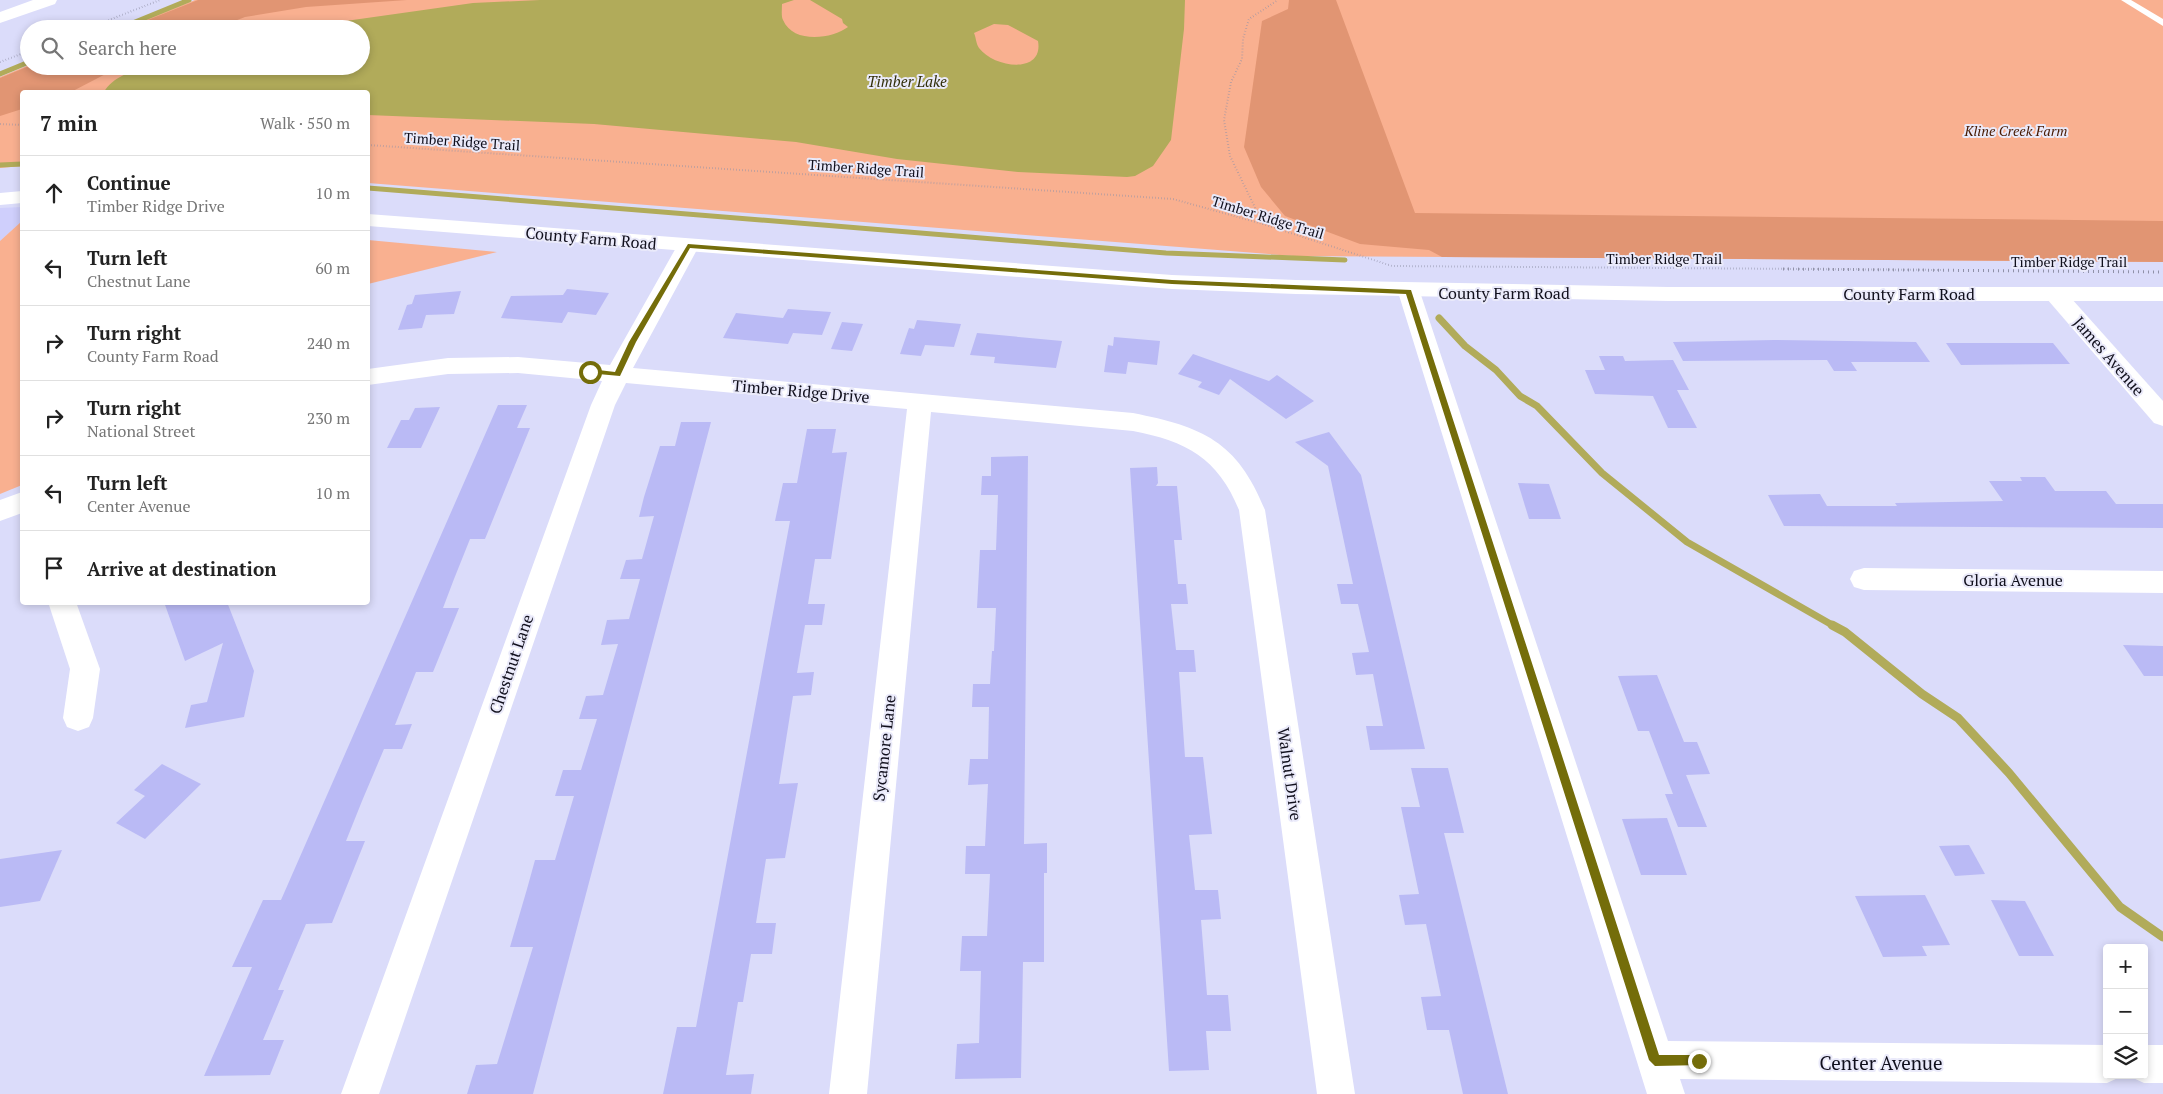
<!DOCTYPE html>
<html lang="en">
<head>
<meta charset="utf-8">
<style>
	:root { --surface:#fff; --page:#f6f6f6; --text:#222; --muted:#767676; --line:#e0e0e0 }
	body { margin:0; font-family:"PT Serif",serif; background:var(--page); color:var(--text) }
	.controls { position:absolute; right:15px; bottom:15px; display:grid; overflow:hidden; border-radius:5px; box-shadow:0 2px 8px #0003 }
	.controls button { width:45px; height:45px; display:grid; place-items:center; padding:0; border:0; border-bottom:1px solid var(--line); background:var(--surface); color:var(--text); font:25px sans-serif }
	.stop { position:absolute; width:15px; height:15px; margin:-11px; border:4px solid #746d0a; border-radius:50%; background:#fff }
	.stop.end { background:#746d0a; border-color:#fff; box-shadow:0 1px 5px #0008 }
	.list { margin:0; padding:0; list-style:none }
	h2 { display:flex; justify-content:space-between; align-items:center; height:65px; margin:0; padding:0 20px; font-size:21px }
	h2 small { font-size:16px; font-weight:400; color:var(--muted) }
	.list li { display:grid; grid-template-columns:32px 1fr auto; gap:15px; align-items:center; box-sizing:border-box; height:75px; padding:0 20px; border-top:1px solid var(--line) }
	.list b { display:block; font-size:19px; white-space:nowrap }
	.list p { margin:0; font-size:16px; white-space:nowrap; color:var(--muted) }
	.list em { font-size:16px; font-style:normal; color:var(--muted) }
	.icon { flex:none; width:28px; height:28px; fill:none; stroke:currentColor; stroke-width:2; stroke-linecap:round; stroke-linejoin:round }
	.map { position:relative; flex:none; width:2163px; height:1094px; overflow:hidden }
	.search { position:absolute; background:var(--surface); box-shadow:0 2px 8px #0003; left:20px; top:20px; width:350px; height:55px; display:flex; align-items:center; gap:12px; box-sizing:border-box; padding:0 18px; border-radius:28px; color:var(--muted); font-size:19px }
	.panel { position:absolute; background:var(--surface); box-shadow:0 2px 8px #0003; left:20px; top:90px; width:350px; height:515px; border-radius:5px }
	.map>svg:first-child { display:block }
	.built { fill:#cfcffc }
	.green { fill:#f9b090 }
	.forest { fill:#e19573 }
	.water { fill:#b1ab5a; fill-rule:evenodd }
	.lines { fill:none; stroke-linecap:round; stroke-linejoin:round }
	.stream-far2 { stroke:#b1ab5a; stroke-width:5 }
	.stream-far1 { stroke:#b1ab5a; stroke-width:7 }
	.stream { stroke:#b1ab5a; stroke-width:9 }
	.building { fill:#babaf5 }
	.path-far1 { stroke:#9091a8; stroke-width:2; stroke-dasharray:0.5 2.5; stroke-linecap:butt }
	.path { stroke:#9091a8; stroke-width:3; stroke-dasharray:1 4; stroke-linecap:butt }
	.lane { fill:#fff; fill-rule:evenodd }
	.street { fill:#fff; fill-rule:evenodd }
	.secondary { fill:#fff; fill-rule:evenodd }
	.route { fill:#746d0a }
	.labels { text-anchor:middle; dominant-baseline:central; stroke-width:4; stroke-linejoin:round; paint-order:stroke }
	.far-park-label { font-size:14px; font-style:italic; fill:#481901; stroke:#eaeafa }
	.far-street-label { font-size:14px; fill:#100f1c; stroke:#eaeafa }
	.far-water-label { font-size:15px; font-style:italic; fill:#322f0a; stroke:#eaeafa }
	.street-label { font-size:16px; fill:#100f1c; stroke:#eaeafa }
	.near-street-label { font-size:19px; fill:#100f1c; stroke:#eaeafa }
</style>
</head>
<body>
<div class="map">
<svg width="2163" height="1094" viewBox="0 0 2163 1094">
	<rect width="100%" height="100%" fill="#dbdcfa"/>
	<path class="built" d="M22 207V221L0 241V208Z"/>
	<g class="green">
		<path d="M195 0H2163V262L1293 256 368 183V92H22V166L0 168V77L29 65 361 66V29H122Z"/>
		<path d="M22 221V485L0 494V241Z"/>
		<path d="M368 240 497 252 368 284Z"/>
	</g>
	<g class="forest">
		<path d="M198 0H407L306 7 245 17 214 29H125Z"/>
		<path d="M1289 0H1336L1415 213 2163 221V262L1442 257 1429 250 1360 244 1285 216 1261 187 1244 147 1262 21 1288 9Z"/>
		<path d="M29 66H121L71 92H22V109L0 116V78Z"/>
	</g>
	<path class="water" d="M540 0H794L782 4C782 9 781 16 783 20 793 44 832 39 848 27L843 23 842 19 810 0H1185L1184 29 1171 140 1153 166 1135 176 1127 177 1018 172 897 159 796 142 594 124 368 115V92H104C113 77 130 72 146 66H361V29H289L473 3ZM994 24 1008 25 1038 41C1044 75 994 68 979 48 976 44 976 37 974 33Z"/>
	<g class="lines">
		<g class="stream-far2">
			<path d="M118 29 189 0"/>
			<path d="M0 74 29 62"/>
			<path d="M0 165 22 164"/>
			<path d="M368 188 1166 253 1345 260"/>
		</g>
		<path class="stream-far1" d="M1439 318 1465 346 1496 370 1520 396 1537 406 1602 473 1687 542 1834 626"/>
		<path class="stream" d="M1832 625 1845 632 1922 694 1958 718 2009 773 2120 907 2163 937"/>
	</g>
	<g class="building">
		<path d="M567 289 609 293 596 315 568 312 562 323 501 318 511 296 563 295Z"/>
		<path d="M461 291 454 314 426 315 422 328 398 330 407 305 412 304 415 295Z"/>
		<path d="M788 309 831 312 822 335 793 333 788 344 723 338 736 313 783 318Z"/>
		<path d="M917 320 961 324 954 347 925 345 921 356 900 354 909 328 914 329Z"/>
		<path d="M842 322 863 324 852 351 831 349Z"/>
		<path d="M977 333 1062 341 1056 368 994 363 995 357 970 355Z"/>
		<path d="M1114 337 1160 341 1157 365 1128 362 1126 374 1104 372 1108 345 1113 346Z"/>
		<path d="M1774 340 1916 342 1930 362H1851L1857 371H1834L1827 360 1683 361 1673 342Z"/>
		<path d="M1946 343H2053L2070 364 1961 365Z"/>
		<path d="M1193 354 1269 381 1277 375 1314 401 1286 419 1230 379 1219 395 1198 387 1202 382 1178 374Z"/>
		<path d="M1599 356H1623L1625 361 1673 360 1689 390H1677L1697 428H1668L1653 396 1595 394 1585 370H1605Z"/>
		<path d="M498 405H527L517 428H530L485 539H470L454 579 443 608H459L433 672H416L395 725 412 724 402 749H384L362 801 346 841H365L332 923 306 924 278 990H284L263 1040H284L270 1075 204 1076 252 967H232L263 900H281Z"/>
		<path d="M440 407 421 448H387L401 420H409L415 408Z"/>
		<path d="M681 422H711L533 1094H467L476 1065 497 1064 533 947H510L527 889 535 860H555L574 796H555L563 770H581L597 719H579L586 696 603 695 618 644 601 645 607 620 629 619 640 579H620L626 560 642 559 654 516 639 517 644 497 660 446H675Z"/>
		<path d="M807 429H836L832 453 847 452 831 559H815L808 604H825L822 625H805L797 673 814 672 811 695 793 696 779 784 798 783 785 858 766 859 756 923H776L772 954H751L743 1002H738L726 1075 754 1074 751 1094H663L677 1027H696L790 521H775L783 483H797Z"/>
		<path d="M1329 432 1361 475 1425 749 1370 750 1366 726H1383L1373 674 1356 675 1352 653 1369 652 1358 604H1341L1337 584H1353L1328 466 1295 442Z"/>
		<path d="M1028 456 1024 844 1047 843V873H1044V962H1023L1021 1078 955 1079 957 1044 979 1043 981 971H960L962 936H987L990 874H965L966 846H985L988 784 968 785 970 759H988L989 707H972L973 684H990L992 651H994L996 608H977L980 550H996L998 495H981L982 476H991V457Z"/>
		<path d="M1157 467 1158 483 1156 486H1177L1182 540H1174L1178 584H1186L1188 604H1171L1176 650H1194L1196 672H1179L1185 757H1203L1212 834 1189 835 1195 890H1218L1221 919 1201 920 1207 995H1228L1231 1031H1206L1209 1070 1169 1071 1130 468Z"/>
		<path d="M2020 477H2045L2055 491H2106L2116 504H2163V528L1784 526 1768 495 1820 494 1827 506H1897L1895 503 2003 501 1989 481H2022Z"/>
		<path d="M1518 483 1549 484 1561 519H1529Z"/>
		<path d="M164 602H227L254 671 244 717 185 728 191 705 207 702 223 643 185 661Z"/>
		<path d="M2123 645 2163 646V676H2144Z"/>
		<path d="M1657 675 1684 742H1697L1710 774 1686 775 1707 827H1678L1665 794H1673L1649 731H1638L1618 676Z"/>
		<path d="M162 764 201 784 145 839 116 823 145 796 134 790Z"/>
		<path d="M1411 768H1448L1464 833H1444L1508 1094H1463L1449 1030H1427L1421 997 1441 996 1426 924 1405 925 1399 895 1419 894 1401 807H1420Z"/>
		<path d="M1667 818 1687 875H1641L1622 819Z"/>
		<path d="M1969 845 1985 874 1955 876 1939 846Z"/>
		<path d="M62 850 40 901 0 907V859Z"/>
		<path d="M1925 895 1950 945 1922 946 1927 956 1883 957 1855 896Z"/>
		<path d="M1991 900 2025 901 2054 956H2019Z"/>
	</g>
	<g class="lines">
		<g class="path-far1">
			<path d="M86 29 160 0"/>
			<path d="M0 62 29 51"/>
			<path d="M0 124 22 125"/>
			<path d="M368 145 1173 199 1263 224 1392 266 1944 270"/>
			<path d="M1263 224 1230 156 1224 120 1231 82 1242 59 1243 39 1249 19 1278 0"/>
		</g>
		<path class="path" d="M1783 269 2163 272"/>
		<path class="lane" d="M2121 0H2131L2163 19V26Z"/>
		<g class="street">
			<path d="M33 0H57L55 4 0 23V12Z"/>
			<path d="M688 240 696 241 699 246 633 368 1133 413C1203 427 1237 441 1265 510L1355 1094H1317L1239 510C1218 458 1186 441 1133 431L931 412 867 1094H829L907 409 626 383 615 405 379 1094H341L591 405 602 381 518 373 448 374 368 385V369L448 358 518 357 610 365 677 246 680 241Z"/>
			<path d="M1409 285 1417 287 1420 292 1668 1041 2107 1045V1075H2121L2120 1077 2107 1083 1680 1079 1685 1094H1647L1398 292 1401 287Z"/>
			<path d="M2055 287 2063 289 2163 401V426L2154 423 2047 299 2044 294 2047 289Z"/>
			<path d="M22 492V513L0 521V500Z"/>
			<path d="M1864 568 2163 571V593L1864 590 1854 587 1850 579 1854 571Z"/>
			<path d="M48 602H76L100 669 93 718 89 727 78 731 67 727 63 718 70 669Z"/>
			<path d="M2144 1045H2163V1083H2144L2131 1077 2130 1075H2144Z"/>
		</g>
		<g class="secondary">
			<path d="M22 191V203L0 205V193Z"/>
			<path d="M368 214 1172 275 1296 280 1668 287H2163V301H1668L1296 294 1172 289 368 226Z"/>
		</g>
	</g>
	<path class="route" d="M688 244 1172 280 1411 290 1659 1055H1699L1703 1057V1065L1655 1066 1649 1060 1406 294 1172 284 690 248 636 342 620 376 587 373 586 372 590 369 615 372 629 342Z"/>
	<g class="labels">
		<g class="far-park-label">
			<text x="2016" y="130">Kline Creek Farm</text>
		</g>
		<g class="far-street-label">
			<text transform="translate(462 141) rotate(4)">Timber Ridge Trail</text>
			<text transform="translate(866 168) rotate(4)">Timber Ridge Trail</text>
			<text transform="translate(1268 217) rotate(17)">Timber Ridge Trail</text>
			<text x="1664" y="258">Timber Ridge Trail</text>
			<text x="2069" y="261">Timber Ridge Trail</text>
		</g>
		<g class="far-water-label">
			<text x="907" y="81">Timber Lake</text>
		</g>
		<g class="street-label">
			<text transform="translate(591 238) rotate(5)">County Farm Road</text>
			<text x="1504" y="293">County Farm Road</text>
			<text x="1909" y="294">County Farm Road</text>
			<text transform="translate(2109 356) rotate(49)">James Avenue</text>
			<text transform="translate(801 391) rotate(5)">Timber Ridge Drive</text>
			<text x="2013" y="580">Gloria Avenue</text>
			<text transform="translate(511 664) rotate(-71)">Chestnut Lane</text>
			<text transform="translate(884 748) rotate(-84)">Sycamore Lane</text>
			<text transform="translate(1290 774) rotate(82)">Walnut Drive</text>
		</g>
		<g class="near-street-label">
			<text x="1881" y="1062">Center Avenue</text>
		</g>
	</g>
</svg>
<div class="controls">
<button>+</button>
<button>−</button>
<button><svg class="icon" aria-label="layers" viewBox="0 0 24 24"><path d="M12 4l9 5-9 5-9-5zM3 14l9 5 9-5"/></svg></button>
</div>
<div class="stop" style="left:590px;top:372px"></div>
<div class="stop end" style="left:1699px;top:1061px"></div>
<div class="search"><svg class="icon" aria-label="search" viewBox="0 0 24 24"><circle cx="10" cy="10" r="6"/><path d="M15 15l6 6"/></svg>Search here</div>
<section class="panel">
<h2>7 min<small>Walk · 550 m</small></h2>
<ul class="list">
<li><svg class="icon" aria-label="ahead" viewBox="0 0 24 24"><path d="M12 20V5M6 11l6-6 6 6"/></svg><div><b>Continue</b><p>Timber Ridge Drive</p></div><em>10 m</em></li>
<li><svg class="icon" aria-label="left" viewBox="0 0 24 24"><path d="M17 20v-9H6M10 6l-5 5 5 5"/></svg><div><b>Turn left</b><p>Chestnut Lane</p></div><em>60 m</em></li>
<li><svg class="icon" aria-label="right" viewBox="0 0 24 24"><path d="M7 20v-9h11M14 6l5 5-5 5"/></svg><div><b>Turn right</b><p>County Farm Road</p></div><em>240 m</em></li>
<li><svg class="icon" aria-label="right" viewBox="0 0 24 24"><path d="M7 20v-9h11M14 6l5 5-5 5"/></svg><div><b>Turn right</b><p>National Street</p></div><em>230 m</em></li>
<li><svg class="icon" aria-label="left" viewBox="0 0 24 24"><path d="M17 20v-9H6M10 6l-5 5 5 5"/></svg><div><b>Turn left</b><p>Center Avenue</p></div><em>10 m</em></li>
<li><svg class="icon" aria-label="arrive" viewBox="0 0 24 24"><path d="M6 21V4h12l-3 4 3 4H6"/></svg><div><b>Arrive at destination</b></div></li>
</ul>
</section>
</div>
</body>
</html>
